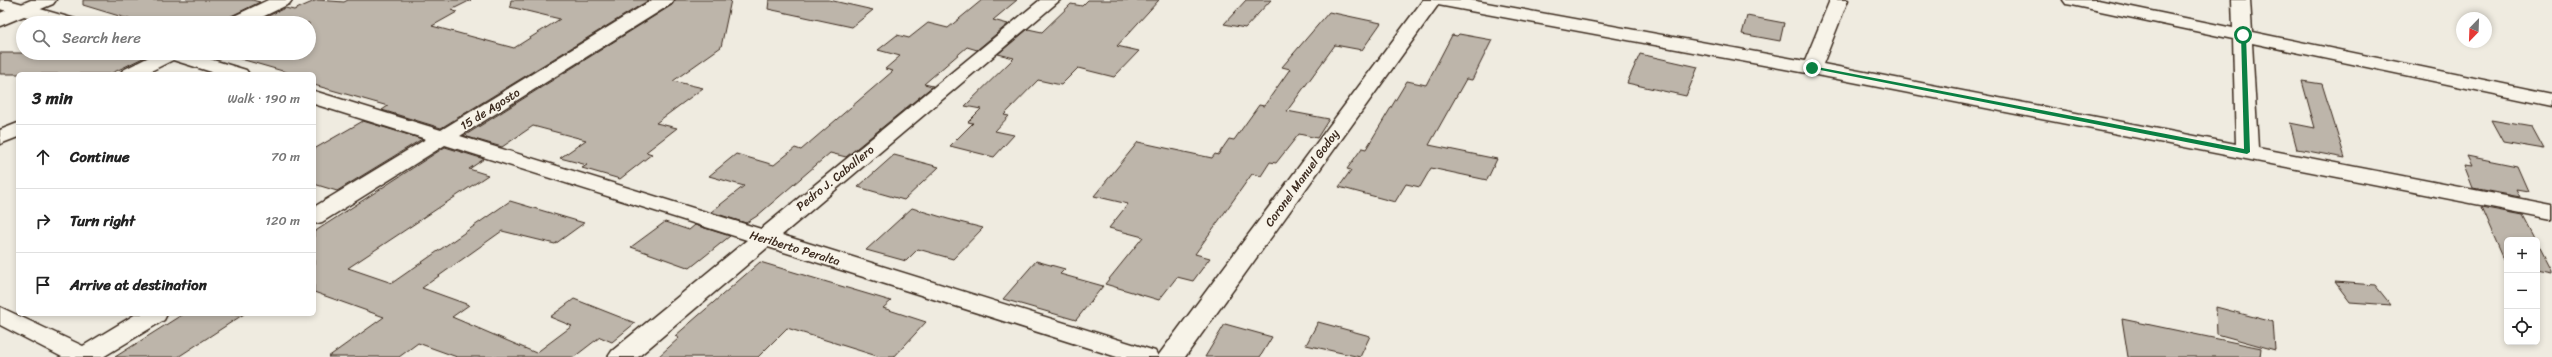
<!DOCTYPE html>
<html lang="en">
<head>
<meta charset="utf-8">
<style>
	:root { --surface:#fff; --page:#f2f2f2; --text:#222; --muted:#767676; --line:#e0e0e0 }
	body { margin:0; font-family:Sriracha,sans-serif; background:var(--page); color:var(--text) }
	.controls { position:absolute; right:12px; bottom:12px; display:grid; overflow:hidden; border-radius:6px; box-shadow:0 2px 6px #0003 }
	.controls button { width:36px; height:36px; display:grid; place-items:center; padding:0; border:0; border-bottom:1px solid var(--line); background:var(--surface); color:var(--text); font:20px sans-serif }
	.compass { position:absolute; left:2456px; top:12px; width:36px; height:36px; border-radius:50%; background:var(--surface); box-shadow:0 2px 6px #0003; rotate:203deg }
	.stop { position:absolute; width:12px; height:12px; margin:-9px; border:3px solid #0b8043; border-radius:50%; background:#fff }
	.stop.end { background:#0b8043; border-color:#fff; box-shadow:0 1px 4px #0008 }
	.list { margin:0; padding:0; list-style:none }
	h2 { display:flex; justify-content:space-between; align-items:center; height:52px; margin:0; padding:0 16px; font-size:17px }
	h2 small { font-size:13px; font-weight:400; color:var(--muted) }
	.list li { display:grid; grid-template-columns:26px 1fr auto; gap:12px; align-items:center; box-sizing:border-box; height:64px; padding:0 16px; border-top:1px solid var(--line) }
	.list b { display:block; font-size:15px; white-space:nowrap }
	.list em { font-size:13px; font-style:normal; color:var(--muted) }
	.icon { flex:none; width:22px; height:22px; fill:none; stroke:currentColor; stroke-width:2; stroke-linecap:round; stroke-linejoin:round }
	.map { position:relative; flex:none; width:2552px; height:357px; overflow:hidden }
	.search { position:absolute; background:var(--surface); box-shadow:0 2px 6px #0003; left:16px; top:16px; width:300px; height:44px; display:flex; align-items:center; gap:10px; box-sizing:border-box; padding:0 14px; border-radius:22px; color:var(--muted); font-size:15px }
	.panel { position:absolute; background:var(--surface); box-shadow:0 2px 6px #0003; left:16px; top:72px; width:300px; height:244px; border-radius:6px }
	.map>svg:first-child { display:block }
	.building { fill:#bdb5aa; stroke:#3b2a1e }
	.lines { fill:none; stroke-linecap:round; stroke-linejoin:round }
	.minor-casing { stroke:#3b2a1e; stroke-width:3 }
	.highway-casing { stroke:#3b2a1e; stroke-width:3 }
	.minor { fill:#f7f3e8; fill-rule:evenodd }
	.highway { fill:#f7f3e8; fill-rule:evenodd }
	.route { fill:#0b8043 }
	.labels { text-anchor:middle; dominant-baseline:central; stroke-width:3.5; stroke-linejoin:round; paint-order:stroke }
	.street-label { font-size:12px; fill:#3b2a1e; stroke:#f7f3e8 }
</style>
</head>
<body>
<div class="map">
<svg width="2552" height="357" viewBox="0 0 2552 357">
	<rect width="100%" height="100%" fill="#efebe0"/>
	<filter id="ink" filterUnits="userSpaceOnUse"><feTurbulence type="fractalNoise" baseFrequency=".025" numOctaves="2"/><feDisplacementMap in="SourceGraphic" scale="8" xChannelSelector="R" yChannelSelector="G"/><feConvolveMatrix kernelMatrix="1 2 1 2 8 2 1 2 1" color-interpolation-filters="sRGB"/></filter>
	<g filter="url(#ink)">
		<g class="building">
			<path d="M83 0H252L260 2 227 18 225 23H142L83 5Z"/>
			<path d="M317 0 344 2 348 0H471L451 10 457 12 432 26 514 48 560 19 510 7 511 0H649L441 128 382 110 388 106 314 85V74H293L220 53H309V23H253L285 8 294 10Z"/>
			<path d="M675 0H731L721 47 673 81 703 88 656 123 677 128 646 152 652 154 620 179 582 168 587 165 560 158 586 140 533 126 502 147 464 136 672 5Z"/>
			<path d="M769 0H829L873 10 852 27 768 9Z"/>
			<path d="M982 0H1017L993 20 1008 24 977 50 967 47 924 84 933 86 846 157 830 153 757 216 746 223 711 212 744 186 709 176 736 154 774 165 795 148 801 150 893 71 885 69 900 56 878 50 897 35 909 38 928 23 948 28Z"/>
			<path d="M1088 0H1159L1117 46 1139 51 1114 77 1078 68 1061 85 1038 80 1004 115 1009 116 995 131 1014 135 994 157 950 146 973 123 968 122 981 109 965 106 1014 58 998 54 1028 29 1042 32 1071 4 1082 6Z"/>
			<path d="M1246 0H1271L1245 28 1224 24Z"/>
			<path d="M1329 12 1381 23 1362 50 1335 45 1287 111 1329 119 1317 138 1299 134 1276 163 1270 162 1261 176 1252 174 1195 254 1210 258 1193 281 1177 277 1159 300 1105 284 1143 237 1109 228 1128 204 1094 196 1138 142 1212 158 1215 154 1218 155 1229 139 1234 140 1259 105 1264 106 1290 69 1282 67Z"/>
			<path d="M1747 16 1784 23 1780 41 1742 34Z"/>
			<path d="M1459 34 1492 40 1472 80 1466 79 1429 145 1497 159 1487 180 1431 168 1420 187 1406 184 1395 202 1339 187 1351 170 1347 169 1362 148 1366 149 1407 81 1426 85 1452 35 1457 36Z"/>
			<path d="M0 53H153L110 74H0Z"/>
			<path d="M1640 54 1698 67 1686 96 1627 83Z"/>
			<path d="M2302 81 2322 84 2345 158 2297 149 2290 123 2315 128Z"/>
			<path d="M2491 120 2532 127 2544 149 2503 142Z"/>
			<path d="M363 121 422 139 337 191 314 184V149Z"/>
			<path d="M445 147 484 159 469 169 488 175 348 268 392 283 510 201 584 223 555 244 502 231 422 288 469 305 452 317 536 353 572 326 550 317 574 299 635 323 612 342 600 337 574 357H457L418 343 399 357H328L384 317 314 292V232Z"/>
			<path d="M894 155 939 167 904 200 858 187Z"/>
			<path d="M2467 156 2517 166 2528 191 2516 189 2520 197 2473 188 2464 165 2472 166Z"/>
			<path d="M2481 207 2523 215 2536 240H2507L2506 264Z"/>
			<path d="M912 208 948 219 983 228 953 259 918 249 906 261 866 250Z"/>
			<path d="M665 222 689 230 695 225 730 236 690 268 631 247Z"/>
			<path d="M2537 242 2552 271V273L2537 270Z"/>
			<path d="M1036 261 1065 269 1060 274 1103 286 1076 320 1003 299Z"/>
			<path d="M760 262 891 301 883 308 926 322 894 357H880L787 328 758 357H658L679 338 675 336Z"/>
			<path d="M2335 282 2375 285 2391 305 2350 302Z"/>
			<path d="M2216 307 2273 322 2275 350 2217 334Z"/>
			<path d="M183 314H244L178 357H115Z"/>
			<path d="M2122 319 2261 348 2260 357H2128Z"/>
			<path d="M1318 322 1370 336 1360 357 1306 345Z"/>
			<path d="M1225 324 1272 337 1260 357H1205Z"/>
		</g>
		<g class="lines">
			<g class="minor-casing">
				<g id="minor">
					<path d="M0 0H9L75 19 77 23H48L0 9Z"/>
					<path d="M268 0H292L289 4 250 23H226L228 19Z"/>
					<path d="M652 0H674L671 4 460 136 761 229 1040 0H1060L782 235 1155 351 1158 356 1423 0H1470L1805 61 1830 0H1848L1823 64 2236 144 2233 39 2072 5 2066 4 2063 0H2098L2233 28 2232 0H2250L2252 32 2552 94V106L2252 43 2258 148 2552 205V219L1812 74 1438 5 1185 357H1117L768 247 638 357H608L612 351 747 240 445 145 322 222 314 224V207L426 139 314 104V91L441 130Z"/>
					<path d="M157 53H190L246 70 249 74H218L173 60 145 74H120L123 70Z"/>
					<path d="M18 123V137L0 144V130Z"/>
					<path d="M0 307 83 346 136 314H167L164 320 103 357H62L0 325Z"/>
				</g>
			</g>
			<g class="highway-casing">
				<path id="highway" d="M31 0H56L53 4 0 26V13Z"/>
			</g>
			<use href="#minor" class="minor"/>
			<use href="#highway" class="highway"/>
		</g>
	</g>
	<path class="route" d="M2241 34 2246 35 2250 152 2247 154 1810 68 1812 66 2244 149Z"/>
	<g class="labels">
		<g class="street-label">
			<text transform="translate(490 109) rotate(-32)">15 de Agosto</text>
			<text transform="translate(835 178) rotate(-39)">Pedro J. Caballero</text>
			<text transform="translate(1302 178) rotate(-54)">Coronel Manuel Godoy</text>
			<text transform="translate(795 248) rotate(17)">Heriberto Peralta</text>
		</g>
	</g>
</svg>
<div class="controls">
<button>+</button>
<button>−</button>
<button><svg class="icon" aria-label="locate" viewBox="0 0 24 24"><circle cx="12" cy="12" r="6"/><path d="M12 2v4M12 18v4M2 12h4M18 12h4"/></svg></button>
</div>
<svg class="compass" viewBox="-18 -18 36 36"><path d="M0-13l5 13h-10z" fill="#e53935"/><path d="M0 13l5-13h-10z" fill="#767676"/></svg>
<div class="stop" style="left:2243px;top:35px"></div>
<div class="stop end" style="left:1812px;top:68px"></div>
<div class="search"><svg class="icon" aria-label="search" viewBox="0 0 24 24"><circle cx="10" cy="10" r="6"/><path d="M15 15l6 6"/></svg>Search here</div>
<section class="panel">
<h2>3 min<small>Walk · 190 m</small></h2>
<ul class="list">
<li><svg class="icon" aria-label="ahead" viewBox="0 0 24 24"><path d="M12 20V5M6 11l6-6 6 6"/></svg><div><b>Continue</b></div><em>70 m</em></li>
<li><svg class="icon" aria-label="right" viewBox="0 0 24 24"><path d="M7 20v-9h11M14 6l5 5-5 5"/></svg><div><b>Turn right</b></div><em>120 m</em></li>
<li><svg class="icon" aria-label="arrive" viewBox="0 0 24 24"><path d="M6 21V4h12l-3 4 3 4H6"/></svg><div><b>Arrive at destination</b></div></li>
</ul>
</section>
</div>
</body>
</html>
